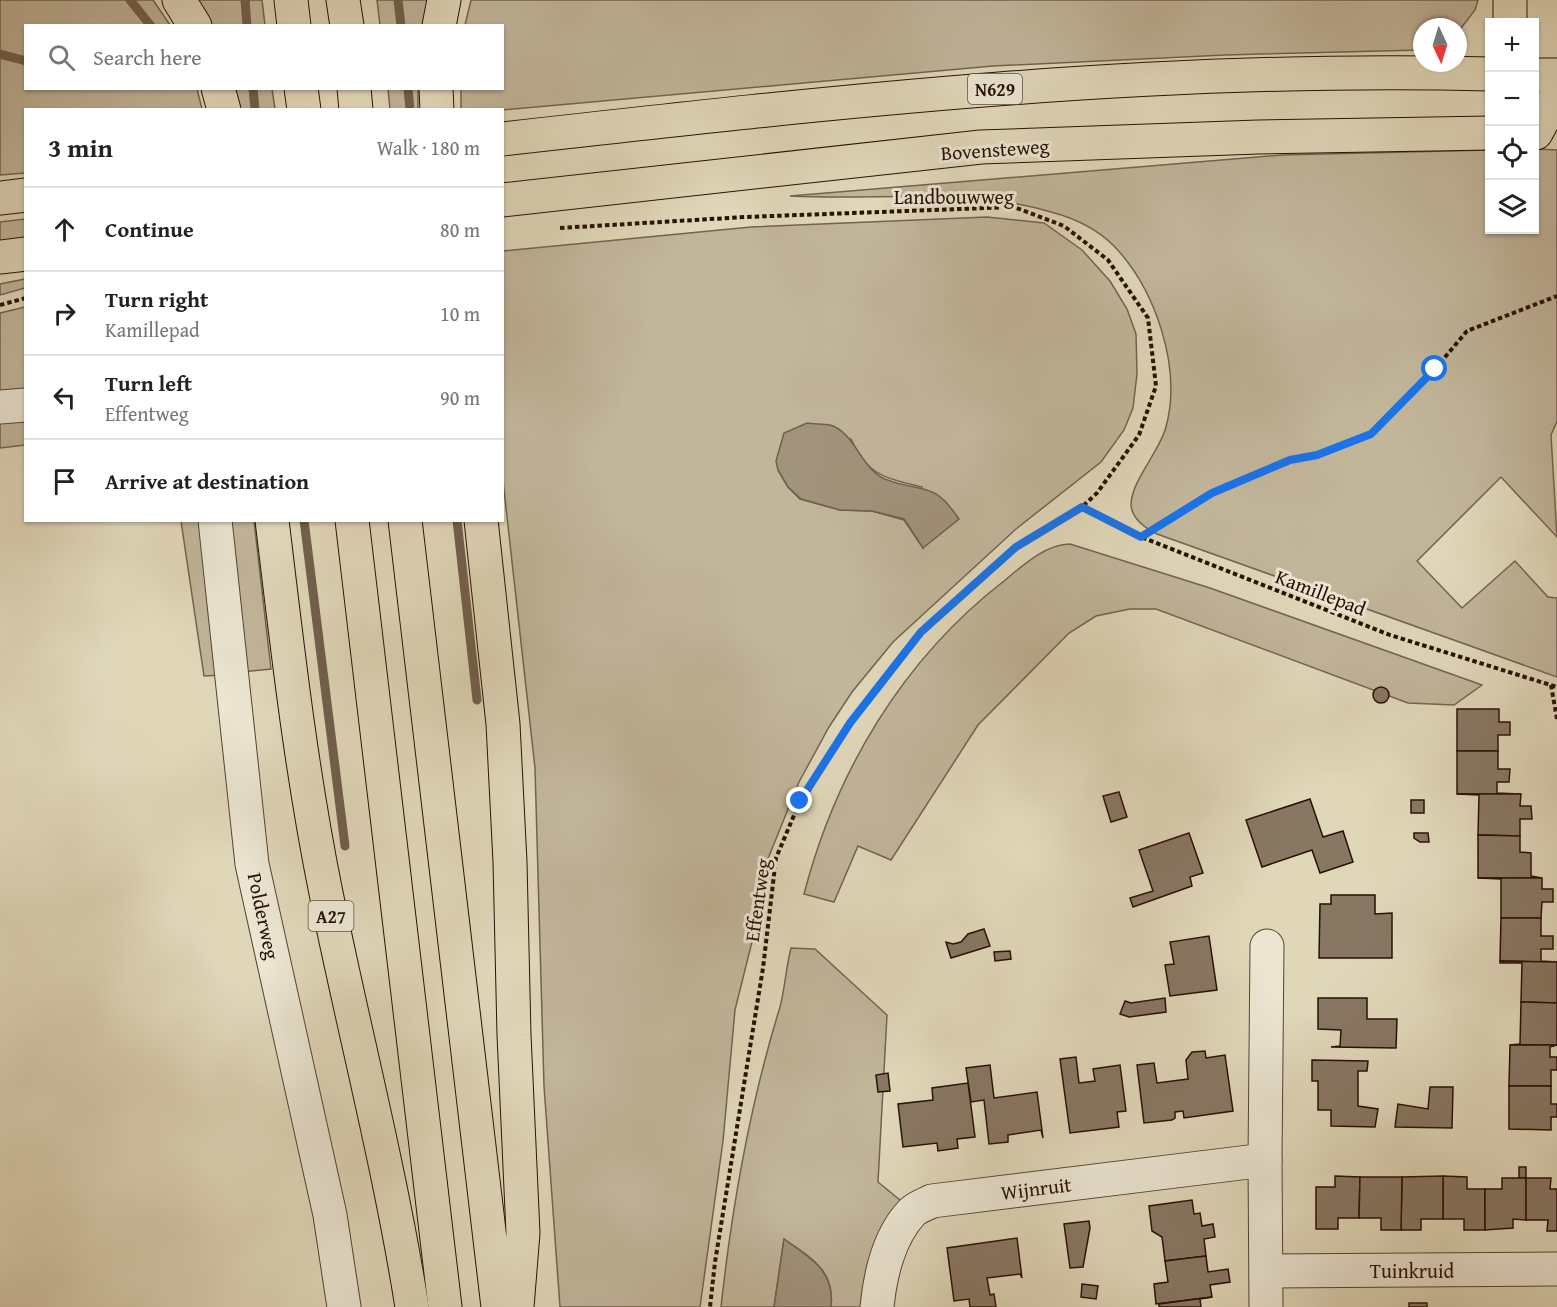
<!DOCTYPE html>
<html lang="en">
<head>
<meta charset="utf-8">
<style>
	:root { --surface:#fff; --page:#f6f6f6; --text:#222; --muted:#767676; --line:#e0e0e0 }
	body { margin:0; font-family:"Gentium Book Plus",serif; background:var(--page); color:var(--text) }
	.controls { position:absolute; right:18px; top:18px; display:grid; overflow:hidden; border-radius:0px; box-shadow:0 2px 4px #0004 }
	.controls button { width:54px; height:54px; display:grid; place-items:center; padding:0; border:0; border-bottom:2px solid var(--line); background:var(--surface); color:var(--text); font:30px sans-serif }
	.compass { position:absolute; left:1413px; top:18px; width:54px; height:54px; border-radius:50%; background:var(--surface); box-shadow:0 2px 4px #0004; rotate:176deg }
	.stop { position:absolute; width:18px; height:18px; margin:-14px; border:4px solid #1a73e8; border-radius:50%; background:#fff }
	.stop.end { background:#1a73e8; border-color:#fff; box-shadow:0 2px 6px #0008 }
	.list { margin:0; padding:0; list-style:none }
	h2 { display:flex; justify-content:space-between; align-items:center; height:78px; margin:0; padding:0 24px; font-size:26px }
	h2 small { font-size:20px; font-weight:400; color:var(--muted) }
	.list li { display:grid; grid-template-columns:39px 1fr auto; gap:18px; align-items:center; box-sizing:border-box; height:84px; padding:0 24px; border-top:2px solid var(--line) }
	.list b { display:block; font-size:22px; white-space:nowrap }
	.list p { margin:0; font-size:20px; white-space:nowrap; color:var(--muted) }
	.list em { font-size:20px; font-style:normal; color:var(--muted) }
	.icon { flex:none; width:33px; height:33px; fill:none; stroke:currentColor; stroke-width:2; stroke-linecap:round; stroke-linejoin:round }
	.map { position:relative; flex:none; width:1557px; height:1307px; overflow:hidden }
	.search { position:absolute; background:var(--surface); box-shadow:0 2px 4px #0004; left:24px; top:24px; width:480px; height:66px; display:flex; align-items:center; gap:15px; box-sizing:border-box; padding:0 21px; border-radius:0px; color:var(--muted); font-size:22px }
	.panel { position:absolute; background:var(--surface); box-shadow:0 2px 4px #0004; left:24px; top:108px; width:480px; height:414px; border-radius:0px }
	.map>svg:first-child { display:block }
	.green { fill:#c1b59a; stroke:#746250; stroke-width:1.5; fill-rule:evenodd }
	.water { fill:#a1937c; stroke:#715f4c; stroke-width:1.5 }
	.lines { fill:none; stroke-linecap:round; stroke-linejoin:round }
	.stream { stroke:#715f4c; stroke-width:9 }
	.building { fill:#887763; stroke:#281005; stroke-width:1.5 }
	.minor-casing { stroke:#564232; stroke-width:35 }
	.major-casing { stroke:#281005; stroke-width:35 }
	.highway-casing { stroke:#281005; stroke-width:35 }
	.path { stroke:#281005; stroke-width:4; stroke-dasharray:4.5 3; stroke-linecap:butt }
	.minor { stroke:#ebe5d2; stroke-width:33 }
	.major { stroke:#e0d7b9; stroke-width:33 }
	.highway { stroke:#e0d7b9; stroke-width:33 }
	.route { stroke:#1a73e8; stroke-width:8 }
	.labels { text-anchor:middle; dominant-baseline:central; stroke-width:6; stroke-linejoin:round; paint-order:stroke }
	.shield { fill:#ebe5d2; stroke:#625042; stroke-width:1.5 }
	.shield-label { font-size:18px; font-weight:bold; fill:#281005 }
	.street-label { font-size:20px; fill:#281005; stroke:#ebe5d2 }
</style>
</head>
<body>
<div class="map">
<svg width="1557" height="1307" viewBox="0 0 1557 1307">
	<rect width="100%" height="100%" fill="#e0d7b9"/>
	<filter id="stains"><feTurbulence type="fractalNoise" baseFrequency=".00333" numOctaves="4"/><feColorMatrix values="0 0 0 0 .2 0 0 0 0 .09 0 0 0 0 .02 0 0 0 .5 -.17"/></filter>
	<radialGradient id="worn" r=".72"><stop offset=".6" stop-color="#630" stop-opacity="0"/><stop offset="1" stop-color="#630" stop-opacity=".3"/></radialGradient>
	<g class="green">
		<path d="M0 0H153L170 25 26 26V88L197 89 202 109 26 110 25 173 0 175Z"/>
		<path d="M191 0H262L265 25H207Z"/>
		<path d="M377 0H434L427 26 380 25Z"/>
		<path d="M471 0H1478L1475 10 1458 32V27H1422V50L1225 55 993 66 503 110 461 109V89L502 88V26L465 25Z"/>
		<path d="M231 89H272L275 109H236Z"/>
		<path d="M388 89H418V109H390Z"/>
		<path d="M1535 149 1557 150V421L1551 435 1557 537 1501 477 1417 561 1462 608 1515 561 1548 597 1557 598V677L1157 534C1145 528 1132 519 1131 505 1131 481 1160 451 1166 427 1182 368 1156 290 1114 246 1097 229 1074 218 1051 212 968 187 875 201 790 196L1282 155 1489 150 1490 230H1534Z"/>
		<path d="M987 217 1044 223 1082 250 1110 281 1127 309 1136 334 1137 374 1133 408 1124 430 1101 462 1016 529 893 642 852 692 829 727 799 782 763 871 760 910 735 1010 723 1141 700 1307H560L544 1086 535 768 502 472V251L751 227ZM851 439C868 476 885 478 922 487L923 548 904 520 872 511 840 510 800 499 788 487 778 470Z"/>
		<path d="M25 219V239L0 242V222Z"/>
		<path d="M25 279V288L0 295V284Z"/>
		<path d="M25 307V396L0 398V313Z"/>
		<path d="M25 413V445L0 448V415Z"/>
		<path d="M181 521H205L222 675 204 676Z"/>
		<path d="M225 521H254L271 669 242 672Z"/>
		<path d="M1070 544 1210 588 1482 685 1454 705 1408 703 1156 609H1130L1096 616 1069 633 978 725 891 860 858 846 834 902 804 894C836 771 903 659 1004 581 1022 566 1046 544 1070 544Z"/>
		<path d="M791 948 815 949 887 1015 878 1182 906 1205 879 1307H831C835 1270 811 1258 784 1239L774 1307H721C732 1206 750 1104 780 1007 785 988 786 967 791 948Z"/>
	</g>
	<g class="water">
		<path d="M807 423C814 424 823 424 830 425 855 432 860 468 885 479 923 494 932 479 959 519L923 548 904 519 872 511 840 510 801 499 788 487 778 470 776 461 784 433Z"/>
		<path d="M784 1239C810 1258 835 1270 831 1307H774Z"/>
	</g>
	<g class="lines">
		<g class="stream">
			<path d="M130 0 151 26"/>
			<path d="M245 0 247 26"/>
			<path d="M398 0 401 26"/>
			<path d="M0 54 26 61"/>
			<path d="M253 88 255 110"/>
			<path d="M408 88 410 110"/>
			<path d="M304 520 345 846"/>
			<path d="M457 520 477 700"/>
		</g>
	</g>
	<g class="building">
		<circle cx="1381" cy="695" r="8"/>
		<path d="M1457 709H1499V722H1510V735H1498V751H1457Z"/>
		<path d="M1457 751H1498V769H1510L1509 782H1497V793L1521 794H1457Z"/>
		<path d="M1119 792 1127 817 1111 822 1103 796Z"/>
		<path d="M1457 794H1521L1520 806H1531L1532 819H1520V836L1478 835 1479 795Z"/>
		<path d="M1310 799 1323 837 1343 831 1353 862 1320 873 1312 850 1262 867 1246 820Z"/>
		<rect x="1411" y="800" width="13" height="13"/>
		<path d="M1189 833 1203 873 1190 877 1192 886 1133 907 1130 898 1153 891 1139 850Z"/>
		<path d="M1414 833H1428L1429 842H1420L1414 838Z"/>
		<path d="M1478 835 1520 836V852L1531 853V876L1542 878H1478Z"/>
		<path d="M1478 878H1542V889H1553V902H1542L1541 918H1501V879Z"/>
		<path d="M1331 895H1375V914L1392 913V958H1319L1320 904H1331Z"/>
		<path d="M1501 918H1541V936H1553V949H1541V961L1557 962 1500 961Z"/>
		<path d="M984 929 990 946 951 958 946 942 953 944 961 942 968 934Z"/>
		<path d="M1209 936 1217 990 1170 996 1165 965 1174 964 1170 942Z"/>
		<path d="M1010 951 1011 959 995 961 994 952Z"/>
		<path d="M1500 961 1557 962V1003L1521 1002 1522 963H1500Z"/>
		<path d="M1165 998 1166 1012 1129 1017 1120 1014 1125 1001 1131 1003Z"/>
		<path d="M1318 998H1367V1019H1397L1396 1048 1331 1047 1340 1046 1341 1030 1318 1029Z"/>
		<path d="M1521 1002 1557 1003V1045H1510L1520 1044Z"/>
		<path d="M1510 1045H1557L1550 1047V1057H1557V1070H1551V1086H1509Z"/>
		<path d="M1205 1051 1206 1058 1225 1055 1233 1111 1184 1118 1183 1111 1175 1112V1118L1172 1120 1144 1123 1137 1065 1154 1063 1157 1083 1188 1079 1186 1060 1192 1052Z"/>
		<path d="M1076 1057 1079 1083 1095 1081 1093 1069 1120 1065 1126 1111 1117 1112 1119 1127 1070 1133 1060 1059Z"/>
		<path d="M1312 1060 1368 1061 1367 1071H1358V1106L1378 1109 1375 1127 1331 1126V1110H1318V1081H1312Z"/>
		<path d="M990 1065 994 1098 1037 1092 1043 1138 1041 1130 1008 1135V1142L989 1144 984 1100 971 1102 966 1068Z"/>
		<path d="M888 1073 890 1091 878 1092 876 1075Z"/>
		<path d="M968 1083 975 1137 957 1139 958 1148 938 1151 937 1143 903 1147 898 1104 933 1100 932 1088Z"/>
		<path d="M1509 1086H1551V1104H1557V1117H1551V1130L1509 1129Z"/>
		<path d="M1430 1087H1453L1452 1128 1395 1127 1398 1104 1428 1109Z"/>
		<rect x="1519" y="1167" width="7" height="11"/>
		<path d="M1335 1176 1360 1177 1359 1218H1338V1229H1316V1187H1335Z"/>
		<path d="M1443 1176 1467 1177V1189H1485V1230H1464V1219H1443Z"/>
		<path d="M1443 1176V1219H1421V1230H1401L1402 1177Z"/>
		<path d="M1360 1177H1402L1401 1230H1381V1218H1359Z"/>
		<path d="M1502 1178H1526V1220L1513 1219V1228L1485 1230V1189H1502Z"/>
		<path d="M1526 1178H1551L1550 1189H1557V1231H1547L1548 1220H1526Z"/>
		<path d="M1192 1200 1194 1214 1200 1213 1202 1226 1213 1224 1215 1237 1204 1239 1206 1256 1165 1261 1162 1237 1152 1231 1149 1206Z"/>
		<path d="M1089 1221 1090 1228 1083 1267 1070 1268 1064 1224Z"/>
		<path d="M1017 1238 1022 1278 1020 1274 987 1278 990 1295 994 1294 996 1307H970L969 1299 954 1301 947 1248Z"/>
		<path d="M1206 1256 1208 1272 1228 1269 1230 1282 1210 1285 1212 1297 1156 1304 1154 1284 1168 1282 1165 1261Z"/>
		<path d="M1082 1284 1098 1286 1096 1299 1081 1297Z"/>
		<path d="M1212 1297 1200 1299 1201 1307H1159V1304Z"/>
		<rect x="1409" y="1303" width="18" height="4"/>
	</g>
	<g class="lines">
		<g class="minor-casing">
			<g id="minor">
				<path d="M0 407 26 405"/>
				<path d="M215 520 252 864 330 1215 344 1307"/>
				<path d="M1265 1160 1267 946"/>
				<path d="M1268 1271 1557 1269"/>
				<path d="M877 1307C880 1276 889 1236 912 1212 917 1207 926 1204 932 1201L1265 1160 1266 1307"/>
			</g>
		</g>
		<g class="major-casing">
			<g id="major">
				<path d="M1534 75H1557"/>
				<path d="M502 139C831 102 1159 65 1490 74"/>
				<path d="M0 198 26 195"/>
				<path d="M502 200 981 147 1258 137 1490 133"/>
				<path d="M0 257 26 254"/>
			</g>
		</g>
		<g class="highway-casing">
			<g id="highway">
				<path d="M179 0 195 26"/>
				<path d="M291 0 294 26"/>
				<path d="M343 0 347 26"/>
				<path d="M1510 0V22"/>
				<path d="M439 26 444 0"/>
				<path d="M218 88 224 110"/>
				<path d="M301 88 304 110"/>
				<path d="M354 88 356 110"/>
				<path d="M436 88 437 110"/>
				<path d="M1536 133 1557 94"/>
				<path d="M272 520C287 645 301 770 326 893 354 1031 390 1168 412 1307"/>
				<path d="M352 520 445 1307"/>
				<path d="M405 520 498 1307"/>
				<path d="M481 520 503 724 510 862 514 1035 523 1233 517 1307"/>
			</g>
		</g>
		<g class="path">
			<path d="M560 228 745 217 1014 207 1064 226 1108 260 1148 318 1156 386 1139 435 1097 493 1082 507 1016 547 921 632 850 723 800 801 776 858 763 968 715 1262 710 1307"/>
			<path d="M0 305 26 298"/>
			<path d="M1082 507 1141 537 1390 635 1557 687"/>
			<path d="M1141 537 1212 493 1290 461 1317 455 1371 434 1435 369 1467 331 1557 296"/>
			<path d="M1551 685 1557 719"/>
		</g>
		<use href="#minor" class="minor"/>
		<use href="#major" class="major"/>
		<use href="#highway" class="highway"/>
	</g>
	<g class="lines">
		<path class="route" d="M800 801 850 723 921 632 1016 547 1082 507 1141 537 1212 493 1290 460 1317 455 1371 434 1435 369"/>
	</g>
	<g class="labels">
		<g class="shield">
			<rect x="968" y="74" width="54" height="30" rx="4.5"/>
			<rect x="308.5" y="901" width="45" height="30" rx="4.5"/>
		</g>
		<g class="shield-label">
			<text x="995" y="89">N629</text>
			<text x="331" y="916">A27</text>
		</g>
		<g class="street-label">
			<text transform="translate(995 149) rotate(-4)">Bovensteweg</text>
			<text x="954" y="196">Landbouwweg</text>
			<text transform="translate(1321 592) rotate(21)">Kamillepad</text>
			<text transform="translate(757 900) rotate(-82)">Effentweg</text>
			<text transform="translate(264 916) rotate(78)">Polderweg</text>
			<text transform="translate(1036 1188) rotate(-7)">Wijnruit</text>
			<text x="1412" y="1270">Tuinkruid</text>
		</g>
	</g>
	<rect width="100%" height="100%" filter="url(#stains)"/>
	<rect width="100%" height="100%" fill="url(#worn)"/>
</svg>
<div class="controls">
<button>+</button>
<button>−</button>
<button><svg class="icon" aria-label="locate" viewBox="0 0 24 24"><circle cx="12" cy="12" r="6"/><path d="M12 2v4M12 18v4M2 12h4M18 12h4"/></svg></button>
<button><svg class="icon" aria-label="layers" viewBox="0 0 24 24"><path d="M12 4l9 5-9 5-9-5zM3 14l9 5 9-5"/></svg></button>
</div>
<svg class="compass" viewBox="-18 -18 36 36"><path d="M0-13l5 13h-10z" fill="#e53935"/><path d="M0 13l5-13h-10z" fill="#767676"/></svg>
<div class="stop" style="left:1435px;top:369px"></div>
<div class="stop end" style="left:800px;top:801px"></div>
<div class="search"><svg class="icon" aria-label="search" viewBox="0 0 24 24"><circle cx="10" cy="10" r="6"/><path d="M15 15l6 6"/></svg>Search here</div>
<section class="panel">
<h2>3 min<small>Walk · 180 m</small></h2>
<ul class="list">
<li><svg class="icon" aria-label="ahead" viewBox="0 0 24 24"><path d="M12 20V5M6 11l6-6 6 6"/></svg><div><b>Continue</b></div><em>80 m</em></li>
<li><svg class="icon" aria-label="right" viewBox="0 0 24 24"><path d="M7 20v-9h11M14 6l5 5-5 5"/></svg><div><b>Turn right</b><p>Kamillepad</p></div><em>10 m</em></li>
<li><svg class="icon" aria-label="left" viewBox="0 0 24 24"><path d="M17 20v-9H6M10 6l-5 5 5 5"/></svg><div><b>Turn left</b><p>Effentweg</p></div><em>90 m</em></li>
<li><svg class="icon" aria-label="arrive" viewBox="0 0 24 24"><path d="M6 21V4h12l-3 4 3 4H6"/></svg><div><b>Arrive at destination</b></div></li>
</ul>
</section>
</div>
</body>
</html>
